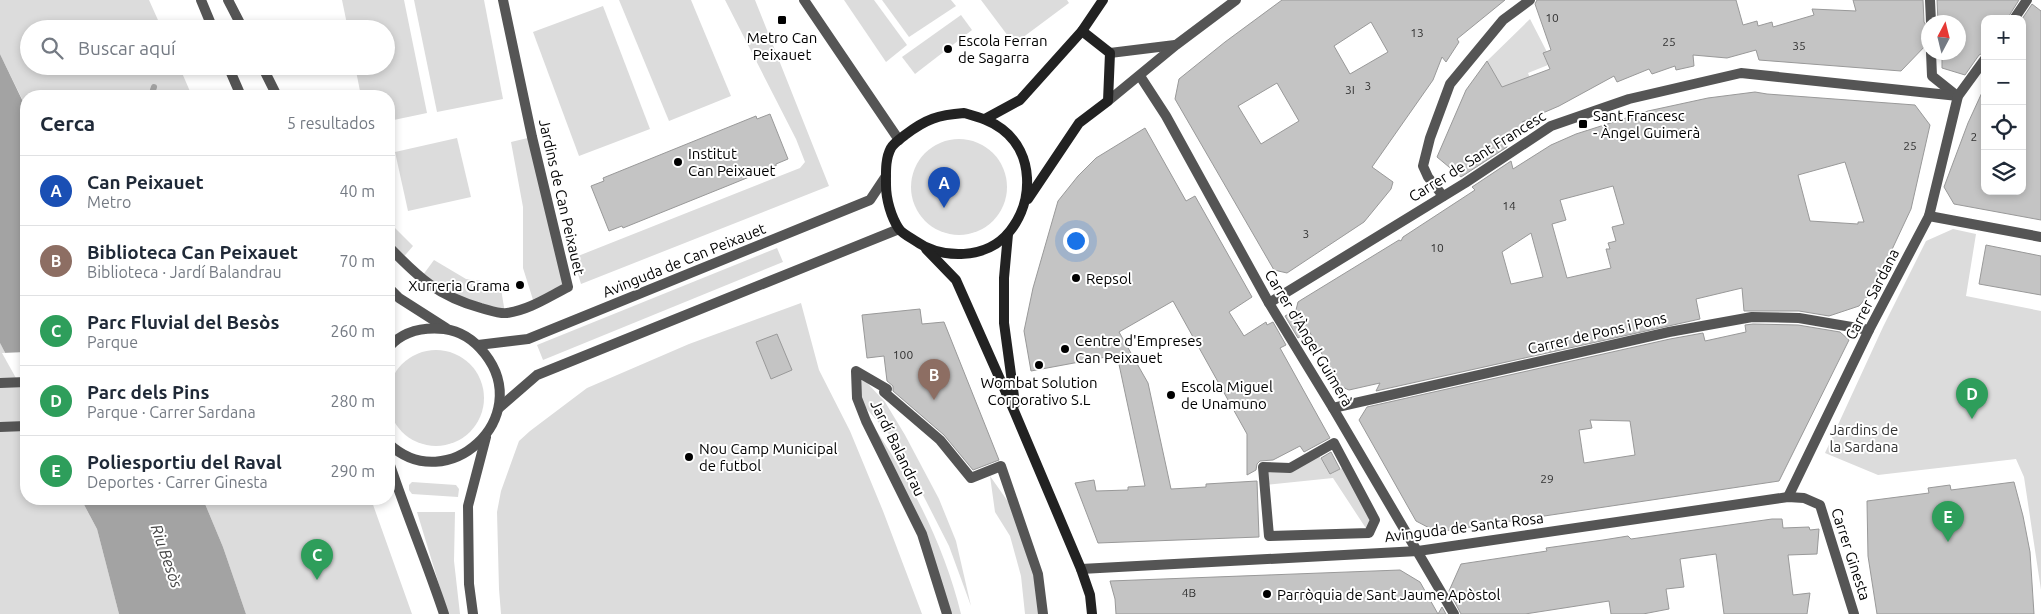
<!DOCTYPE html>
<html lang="es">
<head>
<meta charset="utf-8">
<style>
	:root { --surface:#fff; --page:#f2f2f3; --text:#1f2937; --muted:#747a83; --line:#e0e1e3; --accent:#000 }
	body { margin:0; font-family:Ubuntu,sans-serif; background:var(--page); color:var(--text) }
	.controls { position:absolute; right:15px; top:15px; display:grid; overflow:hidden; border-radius:10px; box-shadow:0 2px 8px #0003 }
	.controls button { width:45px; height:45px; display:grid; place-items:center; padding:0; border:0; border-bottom:1px solid var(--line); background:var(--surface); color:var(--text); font:25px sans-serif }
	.compass { position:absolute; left:1921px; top:15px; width:45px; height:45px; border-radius:50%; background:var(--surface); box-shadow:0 2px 8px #0003; rotate:7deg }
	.you { position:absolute; left:1075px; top:240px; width:18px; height:18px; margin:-12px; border:4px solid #fff; border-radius:50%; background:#1a73e8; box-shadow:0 0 0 8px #1a73e833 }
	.badge { display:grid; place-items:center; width:32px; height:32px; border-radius:50%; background:var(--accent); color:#fff; font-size:16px; font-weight:700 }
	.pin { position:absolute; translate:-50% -41px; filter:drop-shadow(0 1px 2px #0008) }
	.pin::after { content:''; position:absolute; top:26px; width:18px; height:15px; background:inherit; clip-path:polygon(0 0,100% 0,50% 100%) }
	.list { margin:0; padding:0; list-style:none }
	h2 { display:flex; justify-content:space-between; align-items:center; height:65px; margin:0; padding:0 20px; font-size:21px }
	h2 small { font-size:16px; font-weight:400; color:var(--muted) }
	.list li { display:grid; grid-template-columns:32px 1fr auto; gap:15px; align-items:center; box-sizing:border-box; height:70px; padding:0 20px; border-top:1px solid var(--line) }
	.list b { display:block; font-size:19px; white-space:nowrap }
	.list p { margin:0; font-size:16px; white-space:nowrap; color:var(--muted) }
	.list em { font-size:16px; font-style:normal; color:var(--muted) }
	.icon { flex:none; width:28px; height:28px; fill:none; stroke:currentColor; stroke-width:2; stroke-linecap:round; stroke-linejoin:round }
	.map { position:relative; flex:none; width:2041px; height:614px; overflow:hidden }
	.search { position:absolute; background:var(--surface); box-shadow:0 2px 8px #0003; left:20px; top:20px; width:375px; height:55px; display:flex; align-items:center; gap:12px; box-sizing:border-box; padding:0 18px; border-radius:28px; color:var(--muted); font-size:19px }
	.panel { position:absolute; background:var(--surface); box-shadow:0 2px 8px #0003; left:20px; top:90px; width:375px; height:415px; border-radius:20px }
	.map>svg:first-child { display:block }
	.green { fill:#dcdcdc }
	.water { fill:#a3a3a3 }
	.pier { fill:#fff }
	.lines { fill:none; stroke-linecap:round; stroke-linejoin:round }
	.stream { stroke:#a3a3a3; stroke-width:6 }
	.building { fill:#c4c4c4; stroke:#999; fill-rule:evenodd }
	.street { stroke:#555; stroke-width:10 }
	.secondary { stroke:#222; stroke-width:10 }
	.poi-dot { fill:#000; stroke:#fff; stroke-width:2 }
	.labels { text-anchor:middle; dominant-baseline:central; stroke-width:4; stroke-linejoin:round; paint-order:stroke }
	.number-label { font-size:12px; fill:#313131 }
	.poi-label { font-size:15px; fill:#000; stroke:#fff; text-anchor:start }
	.street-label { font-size:15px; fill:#000; stroke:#fff }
	.park-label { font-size:15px; fill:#333; stroke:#fff }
	.water-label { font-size:16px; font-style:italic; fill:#444; stroke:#fff }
</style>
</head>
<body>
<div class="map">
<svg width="2041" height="614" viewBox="0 0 2041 614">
	<rect width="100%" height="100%" fill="#fff"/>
	<g class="green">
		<path d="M0 0H149L162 29H29V66H179L192 96H26V107L0 54Z"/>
		<path d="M342 0H404L427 113 389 121V96H361L355 66H386V29H348Z"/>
		<path d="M414 0H484L503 99 437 112Z"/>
		<path d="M619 0H691L731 96 669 121Z"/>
		<path d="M725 0H755L829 186 581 284 573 258 800 168 805 162 796 139Z"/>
		<path d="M844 0H874L907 45 886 62Z"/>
		<path d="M882 0H951L956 6 909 37Z"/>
		<path d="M981 0H1067L1069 3 1014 44Z"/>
		<path d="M603 6 650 129 579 156 533 32Z"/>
		<path d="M961 15 972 30 915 74 902 57Z"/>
		<path d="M1530 19 1547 52 1543 54 1548 65 1528 73 1543 113 1524 125 1487 61Z"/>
		<path d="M532 137 568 287 534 303 523 268V207L511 142Z"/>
		<path d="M457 138 471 197 408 211 395 152Z"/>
		<circle cx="959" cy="187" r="48"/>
		<path d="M389 222 413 246 401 260 389 247Z"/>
		<path d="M1953 229 1976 234 1966 296 2041 311V590L2024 477 2016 459 1878 475 1825 453 1883 327 1926 241Z"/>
		<path d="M777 248 783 262 543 360 537 345Z"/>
		<path d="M434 260 466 279 500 283 505 313 494 312 420 279Z"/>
		<path d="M801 303 819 370 850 431 883 511 922 614H501L499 589 497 512 501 491 519 441 530 431 587 388 689 344Z"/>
		<path d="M0 343 26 393V499H81L97 529 119 614H0Z"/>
		<circle cx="436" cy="398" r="48"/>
		<path d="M856 371 885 402 905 435 939 499 956 541 971 606 949 546 896 442 857 398Z"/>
		<path d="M869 420C910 479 944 544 961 614H947L942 593Z"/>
		<path d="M1317 453 1331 474 1346 466 1375 520 1369 533 1333 478 1265 485 1263 467 1290 468Z"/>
		<path d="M990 476 1016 513 1024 531 1043 614H1025L1021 576 1010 536 995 512Z"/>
		<path d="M412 482 456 485 459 489 458 497 412 494 409 490V485Z"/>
		<path d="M203 499H371L412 614H246L223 547Z"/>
		<path d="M417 512H455L454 561 460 614H448Z"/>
	</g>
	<g class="water">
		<path d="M0 54 26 108V393L0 343Z"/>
		<path d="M81 499H203L223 547 246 614H119L97 529Z"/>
	</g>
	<path class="pier" d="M26 352V396L2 353Z"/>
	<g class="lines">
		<path class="stream" d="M151 96 154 87"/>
	</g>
	<g class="building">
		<path d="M1282 0H1505L1457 39 1459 42 1446 62 1442 57 1433 80 1372 167 1393 182 1391 189 1364 222 1287 273 1274 270 1175 99 1179 79 1225 42ZM1371 22 1388 52 1350 74 1334 46ZM1277 83 1299 121 1261 144 1238 106Z"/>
		<path d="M1537 0H1736L1743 25 1757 21 1758 26 1772 22 1773 27 1814 15 1812 9 1856 11 1853 0H1923L1924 22 1928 28V43L1901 71 1759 60 1756 50 1727 58 1693 55 1694 66 1676 70 1675 66 1652 74 1649 69 1617 82 1614 76 1559 106 1522 122 1524 125 1504 137 1507 147 1461 177 1437 157 1466 90 1487 61 1502 87 1550 69 1543 53 1551 50 1535 4Z"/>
		<path d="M1937 0H2019L2007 19H1985V52L1979 55 1965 75 1942 68V52H1958V22H1938Z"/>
		<path d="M2032 4 2041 11V220L1954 204 1944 187 1968 123 1985 86V191H2022V19Z"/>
		<path d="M1755 92 1767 94 1915 105 1930 125 1911 209 1873 290 1859 306 1829 316 1799 311H1744L1742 288 1696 299 1700 319 1376 391 1380 383 1349 390 1340 386 1309 331 1298 338 1285 316 1296 310 1298 302 1301 300 1399 240 1401 241 1403 237 1475 190 1472 187 1511 161 1513 169 1551 145 1576 134 1648 111 1708 98ZM1845 162 1864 222H1858V224L1810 221 1798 175ZM1613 186 1624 224 1612 227 1616 241 1608 243 1610 249H1606L1611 268 1567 278 1552 224 1566 220 1560 200ZM1531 233 1543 277 1511 284 1502 252Z"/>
		<path d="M770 114 788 159 776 164V166L732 184 623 228 622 226 609 231 591 186 604 181 603 178 677 148 756 116 757 119Z"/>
		<path d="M1145 128 1186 201 1195 196 1252 297 1229 312 1244 336 1266 322 1267 325 1273 322 1286 345 1280 348 1330 438 1304 452 1300 446 1273 460 1260 461 1257 464 1256 470 1247 475V434L1173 301 1119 332 1148 383 1171 489 1206 487V484L1257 481 1259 537 1098 543 1075 483 1094 480 1096 491 1128 490V487L1145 486 1117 355 1031 371 1024 331 1033 288 1058 201 1078 176 1096 158Z"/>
		<path d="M1986 245 2041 256V295L1979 284Z"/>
		<path d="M920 309 922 324 944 322 999 460 973 470 944 435 893 391V386L887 381 884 356 867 358 862 315Z"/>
		<path d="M1753 324 1798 325 1840 332 1849 340 1779 481 1437 532 1416 521 1359 420 1367 407 1670 339 1703 333 1705 341 1746 332 1745 325ZM1590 420 1630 421 1635 455 1584 463 1579 430 1592 428Z"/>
		<path d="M777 334 792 370 771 379 756 342Z"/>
		<path d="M1331 452 1340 469 1330 474 1321 458Z"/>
		<path d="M2014 482 2023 516 2030 552 2034 614H1877L1868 556 1867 501 1929 493 1928 488 1950 485 1951 490Z"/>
		<path d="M1772 519H1782L1783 528 1809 527 1810 530 1819 529 1817 554 1788 555 1793 595 1810 593 1807 614H1724L1716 554 1680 559 1684 587 1666 589 1669 609 1643 614H1611L1609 601 1525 614H1461L1449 591 1461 564 1547 551 1546 548 1603 540 1628 536 1631 539Z"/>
		<path d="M1400 570 1420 582 1438 614 1442 607 1446 614H1116L1115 599 1110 581Z"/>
	</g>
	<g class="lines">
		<g class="street">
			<path d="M201 0 213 29"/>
			<path d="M228 0 243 29"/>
			<path d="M804 0 899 140"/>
			<path d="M1930 0 1931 22"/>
			<path d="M2014 19 2027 0"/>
			<path d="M1931 52 1932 76 1957 96"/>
			<path d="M1110 53 1175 45"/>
			<path d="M228 66 241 96"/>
			<path d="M262 66 277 96"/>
			<path d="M1140 76 1166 116 1269 303 1333 408 1454 614"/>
			<path d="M1108 101 1176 45 1236 0"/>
			<path d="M1443 196 1428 177 1423 166 1430 138 1450 84 1503 20 1530 0"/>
			<path d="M1929 216 2041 237"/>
			<path d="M389 247C419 278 438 296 481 308 489 310 499 314 507 313 529 310 548 297 568 287L532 137 503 0"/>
			<path d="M389 288 399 298 446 328"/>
			<path d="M1269 303 1465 183 1551 126 1629 99 1741 73 1958 96"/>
			<path d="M478 345 528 339 870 200 886 176"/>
			<path d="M389 347C403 331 423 327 444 329 461 331 475 341 485 354 535 418 447 498 389 444"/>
			<path d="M0 383 26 382"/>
			<path d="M499 408 537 375 899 229"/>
			<path d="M1333 408 1669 332 1752 317 1799 318 1869 330"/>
			<path d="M0 427 26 426"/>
			<path d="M1334 443 1375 520 1369 533 1269 536 1263 467 1290 468Z"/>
			<path d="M389 462C406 513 427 563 444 614"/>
			<path d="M1788 497 1869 330 1929 216 1958 96 1985 59"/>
			<path d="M1081 569 1418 551 1788 497 1804 498 1820 505 1854 614"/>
			<path d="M473 614 469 584 468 506 486 437"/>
			<path d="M947 614 922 534 866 421 857 398 856 371 887 389 884 392 940 440 971 478 1001 466 1038 574 1043 614"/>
		</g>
		<g class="secondary">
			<path d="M964 113C978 117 990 120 1002 129 1034 153 1034 201 1010 231 987 260 942 260 914 240 909 237 902 233 899 229 891 217 886 199 886 185 886 173 885 159 891 148 894 143 900 139 905 135 926 119 938 115 964 113Z"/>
			<path d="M985 119 1020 100 1082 31 1103 0"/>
			<path d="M1028 199 1079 123 1108 101 1110 53 1082 31"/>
			<path d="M1008 234 1004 278V323L1015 404"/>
			<path d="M926 249 956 280 1015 413 1081 569 1090 595 1092 614"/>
		</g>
	</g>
	<g class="poi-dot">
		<rect x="777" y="15" width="10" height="10" rx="2.5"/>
		<circle cx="948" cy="49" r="5"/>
		<rect x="1578" y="119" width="10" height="10" rx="2.5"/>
		<circle cx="678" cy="162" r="5"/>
		<circle cx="1076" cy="278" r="5"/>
		<circle cx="520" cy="285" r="5"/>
		<circle cx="1065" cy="349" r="5"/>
		<circle cx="1039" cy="365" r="5"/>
		<circle cx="1171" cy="395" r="5"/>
		<circle cx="689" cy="457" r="5"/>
		<circle cx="1267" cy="594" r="5"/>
	</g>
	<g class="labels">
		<g class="number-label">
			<text x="1552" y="17">10</text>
			<text x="1417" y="32">13</text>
			<text x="1669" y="41">25</text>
			<text x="1799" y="45">35</text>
			<text x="1368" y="85">3</text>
			<text x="1350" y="89">3I</text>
			<text x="1974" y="136">2</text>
			<text x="1910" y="145">25</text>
			<text x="1509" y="205">14</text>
			<text x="1306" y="233">3</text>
			<text x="1437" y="247">10</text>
			<text x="903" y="354">100</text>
			<text x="1547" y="478">29</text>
			<text x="1189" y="592">4B</text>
		</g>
		<g class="poi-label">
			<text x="782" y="37" text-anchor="middle">Metro Can<tspan x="782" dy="17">Peixauet</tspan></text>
			<text x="958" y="40">Escola Ferran<tspan x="958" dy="17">de Sagarra</tspan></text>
			<text x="1593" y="115">Sant Francesc<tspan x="1593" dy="17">- Àngel Guimerà</tspan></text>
			<text x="688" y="153">Institut<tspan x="688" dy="17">Can Peixauet</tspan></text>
			<text x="1086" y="278">Repsol</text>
			<text x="510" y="285" text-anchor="end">Xurreria Grama</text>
			<text x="1075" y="340">Centre d'Empreses<tspan x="1075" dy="17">Can Peixauet</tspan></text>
			<text x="1039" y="382" text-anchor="middle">Wombat Solution<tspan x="1039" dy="17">Corporativo S.L</tspan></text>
			<text x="1181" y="386">Escola Miguel<tspan x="1181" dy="17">de Unamuno</tspan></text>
			<text x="699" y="448">Nou Camp Municipal<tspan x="699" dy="17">de futbol</tspan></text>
			<text x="1277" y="594">Parròquia de Sant Jaume Apòstol</text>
		</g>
		<g class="street-label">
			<text transform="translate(1477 156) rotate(-32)">Carrer de Sant Francesc</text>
			<text transform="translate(562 197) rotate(77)">Jardins de Can Peixauet</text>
			<text transform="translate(684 260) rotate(-22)">Avinguda de Can Peixauet</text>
			<text transform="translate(1872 294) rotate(-63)">Carrer Sardana</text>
			<text transform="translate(1597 333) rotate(-13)">Carrer de Pons i Pons</text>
			<text transform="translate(1309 338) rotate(59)">Carrer d'Àngel Guimerà</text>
			<text transform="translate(898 448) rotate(64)">Jardí Balandrau</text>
			<text transform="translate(1464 527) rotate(-7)">Avinguda de Santa Rosa</text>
			<text transform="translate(1851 554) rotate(72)">Carrer Ginesta</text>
		</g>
		<g class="park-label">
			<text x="1864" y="429">Jardins de<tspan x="1864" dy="17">la Sardana</tspan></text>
		</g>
		<g class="water-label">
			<text transform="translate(167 556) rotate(71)">Riu Besòs</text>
		</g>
	</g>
</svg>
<div class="controls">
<button>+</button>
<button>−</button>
<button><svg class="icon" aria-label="locate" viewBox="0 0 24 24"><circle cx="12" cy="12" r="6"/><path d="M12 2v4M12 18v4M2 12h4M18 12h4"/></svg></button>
<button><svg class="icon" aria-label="layers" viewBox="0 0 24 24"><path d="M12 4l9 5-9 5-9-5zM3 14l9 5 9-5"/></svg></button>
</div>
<svg class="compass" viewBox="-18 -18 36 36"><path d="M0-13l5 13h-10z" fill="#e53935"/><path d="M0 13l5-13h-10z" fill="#747a83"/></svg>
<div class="you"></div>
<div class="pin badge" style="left:944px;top:208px;background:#1a4fb4">A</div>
<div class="pin badge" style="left:934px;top:400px;background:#8d6e63">B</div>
<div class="pin badge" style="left:317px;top:580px;background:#2e9e5b">C</div>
<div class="pin badge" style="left:1972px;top:419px;background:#2e9e5b">D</div>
<div class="pin badge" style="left:1948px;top:542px;background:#2e9e5b">E</div>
<div class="search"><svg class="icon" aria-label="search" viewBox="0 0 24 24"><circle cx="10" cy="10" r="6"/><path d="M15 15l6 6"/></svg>Buscar aquí</div>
<section class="panel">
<h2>Cerca<small>5 resultados</small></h2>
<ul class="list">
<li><span class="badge" style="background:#1a4fb4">A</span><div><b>Can Peixauet</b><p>Metro</p></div><em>40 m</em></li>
<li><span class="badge" style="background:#8d6e63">B</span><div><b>Biblioteca Can Peixauet</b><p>Biblioteca · Jardí Balandrau</p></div><em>70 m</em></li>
<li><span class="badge" style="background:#2e9e5b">C</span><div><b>Parc Fluvial del Besòs</b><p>Parque</p></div><em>260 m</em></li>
<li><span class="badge" style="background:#2e9e5b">D</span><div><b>Parc dels Pins</b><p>Parque · Carrer Sardana</p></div><em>280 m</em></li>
<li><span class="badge" style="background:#2e9e5b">E</span><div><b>Poliesportiu del Raval</b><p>Deportes · Carrer Ginesta</p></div><em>290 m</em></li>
</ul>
</section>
</div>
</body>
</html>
